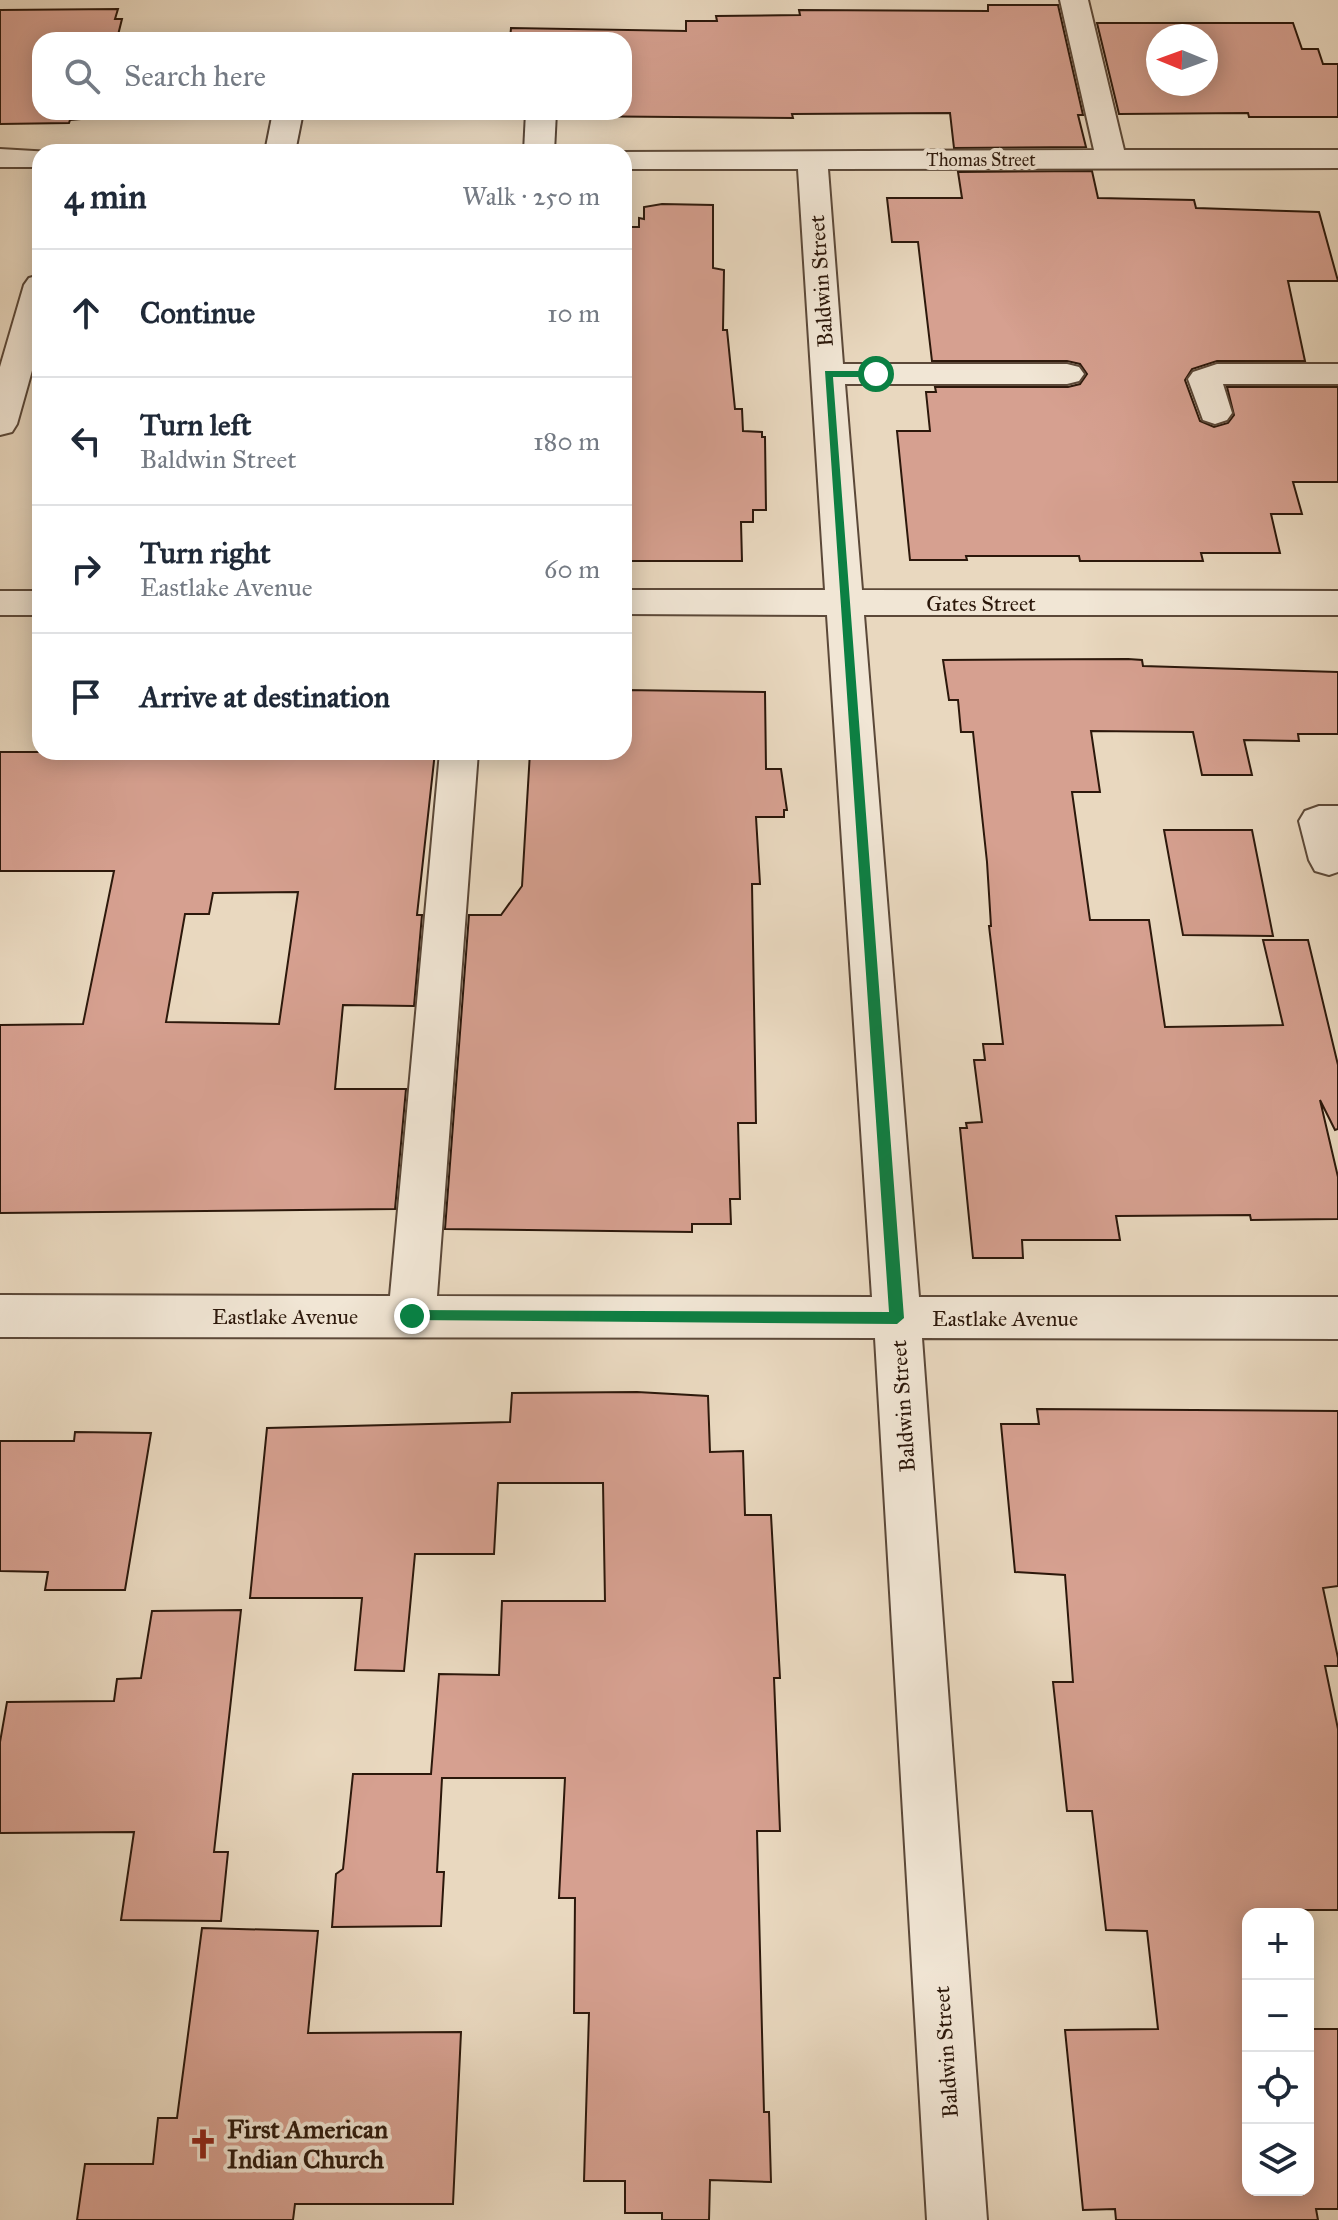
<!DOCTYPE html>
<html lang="en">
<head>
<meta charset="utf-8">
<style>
	:root { --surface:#fff; --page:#f6f6f7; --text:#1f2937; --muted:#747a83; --line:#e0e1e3 }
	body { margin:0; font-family:"IM FELL Great Primer",serif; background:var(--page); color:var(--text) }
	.controls { position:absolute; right:24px; bottom:24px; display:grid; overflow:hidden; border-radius:16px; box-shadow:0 4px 20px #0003 }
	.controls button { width:72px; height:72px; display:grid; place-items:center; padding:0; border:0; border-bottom:2px solid var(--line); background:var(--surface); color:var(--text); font:40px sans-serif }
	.compass { position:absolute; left:1146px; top:24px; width:72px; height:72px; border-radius:50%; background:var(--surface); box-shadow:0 4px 20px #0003; rotate:271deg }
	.stop { position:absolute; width:24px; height:24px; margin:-18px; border:6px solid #0b8043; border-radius:50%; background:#fff }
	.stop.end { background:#0b8043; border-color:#fff; box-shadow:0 2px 8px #0008 }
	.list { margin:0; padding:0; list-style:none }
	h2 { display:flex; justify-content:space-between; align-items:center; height:104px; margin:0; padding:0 32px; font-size:34px }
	h2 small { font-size:26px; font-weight:400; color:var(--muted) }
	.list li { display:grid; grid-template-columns:52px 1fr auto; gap:24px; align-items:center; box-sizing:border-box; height:128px; padding:0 32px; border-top:2px solid var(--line) }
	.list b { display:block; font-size:30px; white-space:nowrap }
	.list p { margin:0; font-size:26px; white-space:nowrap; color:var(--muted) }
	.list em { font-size:26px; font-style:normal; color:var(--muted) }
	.icon { flex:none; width:44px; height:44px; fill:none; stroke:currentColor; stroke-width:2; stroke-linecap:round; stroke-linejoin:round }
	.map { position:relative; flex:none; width:1338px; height:2220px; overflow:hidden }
	.search { position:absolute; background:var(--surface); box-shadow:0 4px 20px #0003; left:32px; top:32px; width:600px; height:88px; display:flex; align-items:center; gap:20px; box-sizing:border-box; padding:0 28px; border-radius:24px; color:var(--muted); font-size:30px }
	.panel { position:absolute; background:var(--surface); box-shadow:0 4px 20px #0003; left:32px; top:144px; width:600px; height:616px; border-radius:24px }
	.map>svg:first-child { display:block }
	.building { fill:#d6a090; stroke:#2c180b; stroke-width:2; fill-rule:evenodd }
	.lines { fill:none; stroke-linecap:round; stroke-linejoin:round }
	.minor-casing { stroke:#5b4838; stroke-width:4 }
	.minor { fill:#f1e6d5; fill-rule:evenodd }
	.route { fill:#0b8043 }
	.labels { text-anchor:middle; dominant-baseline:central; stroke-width:8; stroke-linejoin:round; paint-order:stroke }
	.far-street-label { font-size:18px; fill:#2c180b; stroke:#f1e6d5 }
	.street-label { font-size:22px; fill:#2c180b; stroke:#f1e6d5 }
	.near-poi-label { font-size:26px; font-weight:bold; fill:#2c180b; stroke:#f1e6d5; text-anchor:start }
</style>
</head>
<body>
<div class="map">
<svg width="1338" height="2220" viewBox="0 0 1338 2220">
	<rect width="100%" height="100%" fill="#e9d8bf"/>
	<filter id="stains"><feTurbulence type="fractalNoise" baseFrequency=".0025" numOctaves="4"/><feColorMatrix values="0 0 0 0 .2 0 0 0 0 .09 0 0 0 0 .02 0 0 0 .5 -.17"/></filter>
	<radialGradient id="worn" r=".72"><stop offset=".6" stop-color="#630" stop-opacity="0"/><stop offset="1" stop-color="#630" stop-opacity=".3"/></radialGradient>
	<g class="building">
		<path d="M988 5H1058L1083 115H1078L1086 147 954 148 950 113 792 114 793 118 559 116V112H624V40H510L511 28 686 31V21H717L716 16 800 15 799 10 988 11Z"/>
		<path d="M118 9 115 19H122L118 35H202L200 40H40V112H182L181 118H92L70 120 69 123 0 124V10Z"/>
		<path d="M1097 23H1293L1302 49H1318L1323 64H1338V117H1249L1248 113 1119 114ZM1158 36H1206V84H1158Z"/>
		<path d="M1092 171 1098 198 1194 200 1196 208 1319 212 1338 281H1288L1305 361H1217L1192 369 1185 380 1200 421 1214 427 1228 423 1234 415 1227 387H1338V482H1293L1302 514H1271L1280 553H1201L1203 561H1080L1079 556H966L967 560H910L897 431H930L926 392H936L935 387H1068L1080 384 1087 374 1080 364 1067 361H932L918 242H892L887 198H962L958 172Z"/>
		<path d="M662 204 713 205V268L724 270 723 330H727L735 409H742L743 431 762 432V437H765L766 510H753V522H741L742 561H624V227H639V218L644 219V207Z"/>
		<path d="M1128 659 1142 660 1143 666 1338 672V734H1298L1299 741 1244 740 1252 775H1202L1193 732 1091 731 1100 792H1072L1090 920H1149L1165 1027 1283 1025 1263 940H1308L1338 1065V1129L1335 1130 1320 1100 1338 1177V1219L1251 1220 1250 1215 1116 1216 1120 1240H1022L1023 1258H973L960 1128H967L966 1123 982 1122 974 1060H985L983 1044H1003L989 926H991L987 862 973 732H961L958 700H949L943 660Z"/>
		<path d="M624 690 765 692 766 769H781L787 810H784V817H756L760 884H752L756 1123H738L740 1199H730L731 1224H692V1232L445 1229 469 915H501L522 886 530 752H624Z"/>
		<path d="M0 752H435L417 915H422L414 1006 343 1005 335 1089H406L395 1209 0 1213V1025L83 1024 114 871H0ZM298 892 279 1024 166 1022 185 914H209L213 893Z"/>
		<path d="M1164 830H1252L1273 936 1183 935Z"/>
		<path d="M637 1392 708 1396 710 1452 743 1451 745 1515H771L780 1678H774L780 1831H757L764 2112H769L771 2182 710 2180 709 2220H662V2213H625V2181H584L589 2013H574L575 1898H559L565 1778H442L437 1872H444L441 1926 332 1927 336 1874 343 1869 353 1774H431L439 1674 499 1675 502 1601H605L603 1483H498L494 1554H415L404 1671 355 1670 362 1598H250L267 1428 510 1422 512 1393Z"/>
		<path d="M1037 1409 1338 1411V1586L1323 1588 1338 1658V1666H1325L1338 1729V1910H1284V1914H1248V2190H1308V2029H1338V2209H1316L1318 2220H1116L1115 2209 1083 2210 1065 2030 1158 2029 1147 1931 1106 1930 1092 1811H1067L1053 1682H1073L1065 1575 1015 1572 1001 1424H1039Z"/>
		<path d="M75 1432 151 1433 125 1590H45L48 1572 0 1571V1441H74Z"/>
		<path d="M241 1610 214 1852H228L221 1921 121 1920 134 1832 0 1833V1742L7 1702 114 1701 117 1679 141 1678 152 1611Z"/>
		<path d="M202 1928 318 1931 308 2033 461 2032 453 2204H295L293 2220H77L85 2164H153L158 2118H177Z"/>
	</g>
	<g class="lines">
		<g class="minor-casing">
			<g id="minor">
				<path d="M1060 0H1088L1124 150H1338V168L828 169 843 364H1067L1079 367 1084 374 1079 381 1067 384H845L862 590 1338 591V615H864L919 1297H1338V1339L922 1338 987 2220H927L875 1338 0 1337V1295L390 1296 440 752H478L437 1296 872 1297 827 615 624 614V590H825L798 169H624V152H620L1094 150Z"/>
				<path d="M273 112H303L295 152H265Z"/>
				<path d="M526 112H556L554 152H524Z"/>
				<path d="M0 149 51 152H40V167H0Z"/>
				<path d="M40 275V342L17 424 12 432 0 435V367L24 285 29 278Z"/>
				<path d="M1217 364H1338V384H1223L1232 413 1227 420 1215 424 1203 420 1188 379 1193 372Z"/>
				<rect x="0" y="591" width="40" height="24"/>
				<path d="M1319 806H1338V872L1329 875 1315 871 1309 860 1299 821 1305 811Z"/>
			</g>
		</g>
		<use href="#minor" class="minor"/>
	</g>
	<path class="route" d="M825 371H876L881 374 876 377H833L904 1318 897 1324 407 1320V1311L412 1310 889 1312Z"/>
	<defs>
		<g id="church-bare" transform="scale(2.4)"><path d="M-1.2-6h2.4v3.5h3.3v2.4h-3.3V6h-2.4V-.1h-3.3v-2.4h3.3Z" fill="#8f2418" stroke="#f1e6d5" stroke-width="2.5" paint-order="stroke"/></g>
	</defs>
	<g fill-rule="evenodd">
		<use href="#church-bare" x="203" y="2144"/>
	</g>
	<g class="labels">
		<g class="far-street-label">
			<text x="981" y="160">Thomas Street</text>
		</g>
		<g class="street-label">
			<text transform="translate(821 281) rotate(-94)">Baldwin Street</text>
			<text x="981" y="603">Gates Street</text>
			<text x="285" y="1316">Eastlake Avenue</text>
			<text x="1005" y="1318">Eastlake Avenue</text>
			<text transform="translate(903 1406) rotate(-94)">Baldwin Street</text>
			<text transform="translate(946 2052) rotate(-94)">Baldwin Street</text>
		</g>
		<g class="near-poi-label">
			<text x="227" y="2129">First American<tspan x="227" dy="30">Indian Church</tspan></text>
		</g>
	</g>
	<rect width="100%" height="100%" filter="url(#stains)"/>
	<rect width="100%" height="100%" fill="url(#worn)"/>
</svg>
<div class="controls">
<button>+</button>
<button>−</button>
<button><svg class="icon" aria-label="locate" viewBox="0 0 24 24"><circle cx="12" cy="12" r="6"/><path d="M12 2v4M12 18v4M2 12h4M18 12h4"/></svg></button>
<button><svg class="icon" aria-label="layers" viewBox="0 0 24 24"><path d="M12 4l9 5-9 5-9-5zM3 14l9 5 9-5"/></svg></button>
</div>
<svg class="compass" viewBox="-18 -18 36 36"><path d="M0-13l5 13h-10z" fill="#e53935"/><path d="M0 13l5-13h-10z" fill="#747a83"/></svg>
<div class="stop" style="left:876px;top:374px"></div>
<div class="stop end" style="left:412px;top:1316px"></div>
<div class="search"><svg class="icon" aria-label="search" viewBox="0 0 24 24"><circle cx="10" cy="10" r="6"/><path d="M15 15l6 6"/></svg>Search here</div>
<section class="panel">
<h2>4 min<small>Walk · 250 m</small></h2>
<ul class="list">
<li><svg class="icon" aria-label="ahead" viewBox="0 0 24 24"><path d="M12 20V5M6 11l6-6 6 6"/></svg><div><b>Continue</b></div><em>10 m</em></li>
<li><svg class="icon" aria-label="left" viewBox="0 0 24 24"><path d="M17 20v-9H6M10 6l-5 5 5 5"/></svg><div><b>Turn left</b><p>Baldwin Street</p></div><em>180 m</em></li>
<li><svg class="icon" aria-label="right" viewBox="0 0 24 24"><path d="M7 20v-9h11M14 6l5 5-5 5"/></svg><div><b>Turn right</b><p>Eastlake Avenue</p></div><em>60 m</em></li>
<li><svg class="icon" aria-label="arrive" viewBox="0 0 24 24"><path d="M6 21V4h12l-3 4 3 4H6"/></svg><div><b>Arrive at destination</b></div></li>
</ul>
</section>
</div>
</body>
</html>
